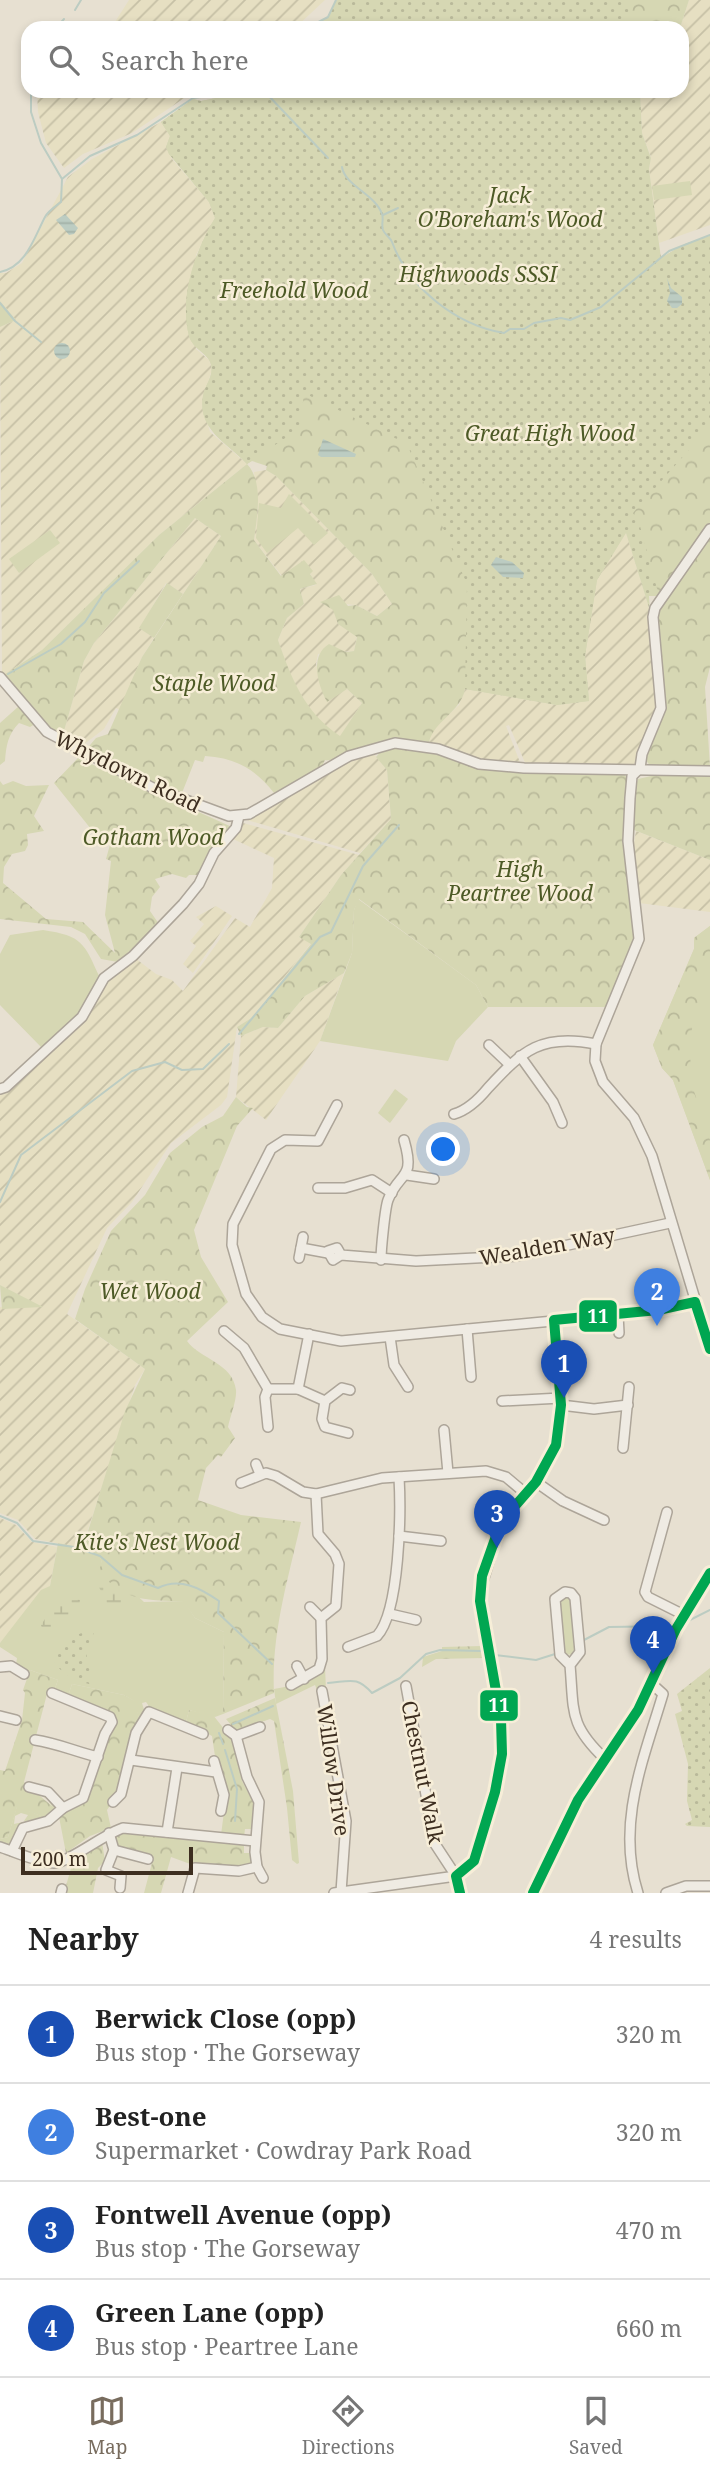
<!DOCTYPE html>
<html lang="en">
<head>
<meta charset="utf-8">
<style>
	:root { --surface:#fff; --page:#f6f6f6; --text:#222; --muted:#767676; --line:#e0e0e0; --accent:#786c5e }
	body { margin:0; font-family:"Noto Serif",serif; background:var(--page); color:var(--text) }
	.scale { position:absolute; left:21px; bottom:18px; width:172px; box-sizing:border-box; padding-left:7px; border:4px solid #3d2e20; border-top:0; font-size:19px; line-height:24px; white-space:nowrap; color:#3d2e20; -webkit-text-stroke:5px #f7eed8; paint-order:stroke }
	.you { position:absolute; left:444px; top:1150px; width:24px; height:24px; margin:-18px; border:5px solid #fff; border-radius:50%; background:#1a73e8; box-shadow:0 0 0 10px #1a73e833 }
	.badge { display:grid; place-items:center; width:46px; height:46px; border-radius:50%; background:var(--accent); color:#fff; font-size:23px; font-weight:700 }
	.pin { position:absolute; translate:-50% -58px; filter:drop-shadow(0 2px 4px #0008) }
	.pin::after { content:''; position:absolute; top:37px; width:24px; height:21px; background:inherit; clip-path:polygon(0 0,100% 0,50% 100%) }
	.list { margin:0; padding:0; list-style:none }
	h2 { display:flex; justify-content:space-between; align-items:center; height:91px; margin:0; padding:0 28px; font-size:30px }
	h2 small { font-size:23px; font-weight:400; color:var(--muted) }
	.list li { display:grid; grid-template-columns:46px 1fr auto; gap:21px; align-items:center; box-sizing:border-box; height:98px; padding:0 28px; border-top:2px solid var(--line) }
	.list b { display:block; font-size:26px; white-space:nowrap }
	.list p { margin:0; font-size:23px; white-space:nowrap; color:var(--muted) }
	.list em { font-size:23px; font-style:normal; color:var(--muted) }
	.icon { flex:none; width:38px; height:38px; fill:none; stroke:currentColor; stroke-width:2; stroke-linecap:round; stroke-linejoin:round }
	.map { position:relative; flex:none; width:710px; height:1893px; overflow:hidden }
	.search { position:absolute; background:var(--surface); box-shadow:0 4px 10px #0003; left:21px; right:21px; top:21px; height:77px; display:flex; align-items:center; gap:18px; box-sizing:border-box; padding:0 24px; border-radius:21px; color:var(--muted); font-size:26px }
	.sheet { height:483px; background:var(--surface) }
	nav { display:flex; justify-content:space-around; align-items:center; box-sizing:border-box; height:98px; border-top:2px solid var(--line); background:var(--surface); font-size:19px; color:var(--muted) }
	nav a { display:grid; justify-items:center; gap:4px }
	nav .on { color:var(--accent) }
	.map>svg:first-child { display:block }
	.farmland { fill:url(#farmland-furrows) }
	.grass { fill:#d6d7b3 }
	.forest { fill:url(#forest-crowns); fill-rule:evenodd }
	.wetland { fill:url(#wetland-marsh) }
	.park { fill:url(#park-dots) }
	.water { fill:url(#water-rules) }
	.lines { fill:none; stroke-linecap:round; stroke-linejoin:round }
	.stream { stroke:#bcccc2; stroke-width:2 }
	.minor-casing { stroke:#ada599; stroke-width:12 }
	.minor { stroke:#efebe3; stroke-width:9 }
	.bus-1-casing { stroke:#f7eed8; stroke-width:16 }
	.bus-1 { stroke:#00a651; stroke-width:10 }
	.labels { text-anchor:middle; dominant-baseline:central; stroke-width:5; stroke-linejoin:round; paint-order:stroke }
	.park-label { font-size:21px; font-style:italic; fill:#4d5a26; stroke:#f7eed8 }
	.street-label { font-size:21px; fill:#3d2e20; stroke:#f7eed8 }
	.line-badge { stroke:#f7eed8; stroke-width:2.5 }
	.badge-label { font-size:19px; text-anchor:middle; font-weight:bold; fill:#fff }
</style>
</head>
<body>
<div class="map">
<svg width="710" height="1893" viewBox="0 0 710 1893">
	<defs>
		<pattern id="farmland-furrows" width="10" height="10" patternUnits="userSpaceOnUse" patternTransform="scale(1.75)"><rect width="10" height="10" fill="#e6dfc2"/><path d="M-1 1l2-2M0 10L10 0M9 11l2-2" fill="none" stroke="#c6c0a6"/></pattern>
		<pattern id="forest-crowns" width="20" height="18" patternUnits="userSpaceOnUse" patternTransform="scale(1.75)"><rect width="20" height="18" fill="#d6d7b3"/><path d="M2 6a3 3 0 1 1 6 0M12 15a3 3 0 1 1 6 0" fill="none" stroke="#b9b99a"/></pattern>
		<pattern id="wetland-marsh" width="20" height="14" patternUnits="userSpaceOnUse" patternTransform="scale(1.75)"><rect width="20" height="14" fill="#d6d7b3"/><path d="M1 5h8M5 5V1M11 12h8M15 12V8" fill="none" stroke="#b9b99a"/></pattern>
		<pattern id="park-dots" width="8" height="8" patternUnits="userSpaceOnUse" patternTransform="scale(1.75)"><rect width="8" height="8" fill="#d6d7b3"/><path d="M2 2h.1M6 6h.1" fill="none" stroke="#b9b99a" stroke-width="1.8" stroke-linecap="round"/></pattern>
		<pattern id="water-rules" width="6" height="5" patternUnits="userSpaceOnUse" patternTransform="scale(1.75)"><rect width="6" height="5" fill="#bcccc2"/><path d="M0 2.5h6" fill="none" stroke="#a2b0a6"/></pattern>
	</defs>
	<rect width="100%" height="100%" fill="#e7e0d1"/>
	<g class="farmland">
		<path d="M129 0H325L295 28H111Z"/>
		<path d="M689 0H710V225L659 243 649 169 651 157 642 133 640 91H682L680 28Z"/>
		<path d="M37 91H212L192 93 132 133 83 154 64 168 46 143 38 112Z"/>
		<path d="M161 122 170 136 166 147 172 159 209 202 215 218 196 255V349L209 360 212 369 202 405 210 432 247 464 159 535 42 650 2 676 0 327 16 320 0 301V273H6L22 263 68 177 92 159Z"/>
		<path d="M266 470 276 476 372 574 392 604 377 616 356 605 320 602 334 610 338 624 357 636 354 651 318 654 316 664 325 697 347 689 362 703 340 737 321 724 308 706 290 677 278 640 287 618 304 604 300 589 316 585 310 573 312 571 282 576 254 540 258 507 254 472Z"/>
		<path d="M195 518 221 536 183 594 166 583 140 628 154 638 142 657 120 710 116 708 104 729 79 748 62 738 84 661 94 643Z"/>
		<path d="M626 532 650 611 649 633 658 700 637 761 629 768 526 765 509 725 506 726 521 765 470 757 429 742 431 731 459 705 465 689 557 705 589 701 585 656 597 580Z"/>
		<path d="M369 753 374 754 387 770 391 819 360 853 247 820 329 771Z"/>
		<path d="M243 823 359 855 341 875 299 937 311 943 253 1017 237 1027 227 1097 221 1105 171 1143 132 1202 107 1228 67 1314 145 1369 135 1385 82 1548 35 1539 18 1520 0 1513V1307H41L0 1285V1095L85 1020 106 982 135 958 156 974 172 980 183 991 235 918 250 927 272 888 274 858 231 838Z"/>
		<path d="M636 831 710 860V912L639 903 633 849Z"/>
		<path d="M216 906 232 916 193 973 183 964 196 946 190 941 204 924 196 917Z"/>
		<path d="M344 973 320 1041 266 1120 236 1097 241 1036 263 1027 278 1028 305 996Z"/>
		<path d="M0 1518 16 1525 32 1542 57 1547 50 1586 0 1643Z"/>
	</g>
	<g class="grass">
		<path d="M690 181 692 195 654 200 652 186Z"/>
		<path d="M0 301 16 320 0 327Z"/>
		<path d="M289 494 328 533 314 545 298 528 267 553 256 538 259 503 281 508Z"/>
		<path d="M50 530 60 543 19 573 9 559Z"/>
		<path d="M167 583 183 594 154 638 139 628Z"/>
		<path d="M358 899 476 985 488 1007 456 1041 448 1061 320 1041 352 953 354 910Z"/>
		<path d="M710 926V1180L673 1080 662 1068 653 1045 694 949V938Z"/>
		<path d="M43 930C83 936 84 943 100 978L85 1008 42 1048 0 1005V954L10 935Z"/>
		<path d="M395 1089 408 1099 390 1123 378 1113Z"/>
		<path d="M58 1543 82 1548 81 1554 100 1556 102 1563 144 1602 184 1601 195 1618 224 1632 223 1714 215 1717 189 1710 186 1722 151 1709 146 1702 142 1703 145 1713 140 1722 134 1701 124 1695 72 1684 68 1696 54 1691 58 1680 30 1670 29 1674 16 1665 17 1658 0 1647V1643L41 1590 50 1586Z"/>
		<path d="M565 1594 573 1599 576 1654 564 1655 558 1600Z"/>
		<path d="M325 1667 326 1690H317L315 1685 276 1704 274 1689 290 1686Z"/>
		<path d="M29 1789C41 1792 56 1796 57 1811L48 1819 28 1824 24 1821 28 1815 21 1813 15 1816 14 1824 23 1822 24 1825 16 1832 10 1845 0 1842V1839L8 1837 17 1806 46 1818 54 1809 47 1799Z"/>
	</g>
	<g class="forest">
		<path d="M337 0H689L680 28H309L328 17Z"/>
		<path d="M251 91 571 323 669 253 685 244 710 236V523L659 596 626 532 597 580 585 656 589 701 557 705 465 689C461 712 434 721 429 742 412 741 395 739 378 743 365 747 336 762 325 760L322 766 274 793C255 769 236 758 205 756L203 762 195 760 180 798 85 751 96 738 108 734 142 657 221 536 195 518 94 643 84 661 62 738 51 731 2 676 42 650 159 535 247 464C228 443 197 430 203 396 205 385 214 376 211 365 209 353 193 350 189 336 179 297 195 251 215 218L209 202 169 154 166 147 170 136 161 122 193 99 201 101ZM252 461 267 466 266 470 276 476 372 574 392 604 377 616 356 605 348 606 339 595 320 602 333 610 338 624 357 637 354 651 346 652 329 644C309 656 318 685 327 702L347 689 362 703 340 736C305 713 291 678 278 640L287 618 304 604 300 589 317 584 310 574 313 571 304 560 281 576 254 540C257 517 264 482 247 464Z"/>
		<path d="M710 532V667L705 687 710 767 652 768 644 758 665 709V700L656 640 658 610Z"/>
		<path d="M19 706 35 724 30 727 19 723C8 734 6 746 5 761L0 765V723Z"/>
		<path d="M393 747C427 747 455 763 488 768 534 775 579 770 624 774L628 779 635 937 623 975 607 1007H488L476 985 359 899 354 910 352 953 344 973 305 996 278 1028 263 1027 241 1036 237 1027 253 1017 311 944 299 937 341 875 391 819 387 770 376 757 382 750Z"/>
		<path d="M78 758 232 827 197 875H189L186 878 172 874 155 879 160 887 152 897 150 911 159 924 118 962 101 959 85 934 71 927 0 919V781L3 785 13 781 26 786 49 785 34 816 44 831 27 834 28 845 25 851 12 854 4 867 3 883 46 919 83 922 115 953 105 915 111 861 106 859 111 841 99 839 54 783Z"/>
		<path d="M660 774H710V860L634 830 633 794 638 779Z"/>
		<path d="M710 926V961L698 980 701 997 694 1016 689 1048 694 1091 710 1140V1180L673 1080 662 1068 653 1045 694 949V938Z"/>
		<path d="M236 1097 247 1107 253 1108 237 1126 194 1230 201 1257 228 1302 187 1341C200 1359 233 1363 236 1390 237 1400 230 1417 228 1427L235 1438 221 1457 218 1455 206 1468 198 1500 241 1515 301 1522C288 1580 271 1634 274 1693L223 1714 224 1632 195 1618 183 1601C150 1601 120 1601 99 1570L102 1563 100 1557 87 1560 81 1554 125 1411 145 1369 75 1319 85 1289 111 1231 145 1195 170 1153 202 1127 223 1116Z"/>
		<path d="M0 1285 43 1307 2 1309Z"/>
		<path d="M482 1646 484 1658 436 1659 422 1667 423 1657 442 1651V1647Z"/>
		<path d="M30 1670 58 1680 54 1691 47 1694 24 1782 54 1808 46 1818 17 1807 8 1837 0 1839V1770L5 1771 22 1720 25 1693 23 1690Z"/>
		<path d="M72 1684 124 1695 135 1701 140 1722 117 1795 107 1810 111 1828 90 1836 66 1853 59 1817 73 1806H81L87 1797 114 1723 100 1708 68 1696Z"/>
		<path d="M275 1698 293 1791 299 1863 297 1864 292 1860 287 1808 274 1721 270 1719 236 1731 226 1719Z"/>
		<path d="M189 1710 213 1715 232 1739 242 1781 254 1804 252 1829H245L244 1837 221 1835 226 1796 217 1770 212 1736 186 1722Z"/>
		<path d="M138 1833 244 1844V1853H252L253 1864 233 1868 205 1863 193 1865 171 1857 161 1893H144L153 1859 139 1852 117 1850 113 1838 118 1834Z"/>
		<path d="M102 1842 105 1861 98 1868 93 1893H64L73 1861Z"/>
	</g>
	<g class="wetland">
		<path d="M98 1585 130 1599V1607L118 1613 111 1612Z"/>
		<path d="M66 1599 80 1600 79 1606 53 1631 44 1635 41 1625 51 1610Z"/>
	</g>
	<g class="park">
		<path d="M337 0H628L630 28H309L328 17Z"/>
		<path d="M251 91H640L642 133 651 158 649 169 661 258 685 244 710 236V426L633 513 640 526 659 596H649L650 611 626 533 597 580 585 656 589 701 557 705 465 689 467 584 407 444 304 393 300 428 247 464C228 443 197 430 203 396 205 385 214 376 211 365 209 353 193 350 189 336 179 297 195 251 215 218L209 202 169 154 166 147 170 136 161 122 193 99 201 101Z"/>
		<path d="M92 1629 94 1633 85 1650 92 1674V1685C76 1680 55 1673 52 1654L66 1639Z"/>
		<path d="M710 1668V1827L687 1826 685 1824 692 1820 687 1801 688 1764 675 1714 682 1711 677 1694Z"/>
	</g>
	<g class="water">
		<path d="M65 214 78 228 74 234 69 235 56 220Z"/>
		<path d="M667 278 671 288 682 297V304L677 308H672L667 301 670 293Z"/>
		<circle cx="62" cy="351" r="8"/>
		<path d="M323 439 356 454 355 457H321L318 455Z"/>
		<path d="M496 557 512 562 524 573 523 578 503 577 491 565Z"/>
	</g>
	<g class="lines">
		<g class="stream">
			<path d="M75 10 81 0"/>
			<path d="M56 28 64 19"/>
			<path d="M307 28 328 17 336 0"/>
			<path d="M31 91V112L41 143 62 179"/>
			<path d="M264 91 328 158"/>
			<path d="M342 167C345 186 375 194 382 214 384 219 381 224 383 230 385 235 390 237 392 242 409 288 456 325 504 333L510 329H524L534 323 561 318 570 320 601 307 669 251 710 235"/>
			<path d="M383 215 398 208"/>
			<path d="M0 272C26 267 34 238 45 217 48 211 56 206 61 202L62 179 90 156 137 135 193 98 249 91"/>
			<path d="M0 303 15 321 41 342"/>
			<path d="M8 674 61 644 85 622 104 593 139 561"/>
			<path d="M239 1034 320 937 331 932 363 866 399 825"/>
			<path d="M0 1202 21 1155 132 1071 165 1062 182 1070 203 1069 229 1044"/>
			<path d="M0 1516 17 1523 33 1541 74 1547 100 1556 122 1575 158 1588C180 1577 200 1588 219 1601L218 1613 272 1664"/>
			<path d="M688 1621 710 1610"/>
			<path d="M584 1640 609 1627 673 1626"/>
			<path d="M495 1655 536 1660 555 1654"/>
			<path d="M328 1683C351 1681 357 1676 372 1693L400 1678 426 1654 440 1650 482 1651"/>
			<path d="M233 1724 273 1706"/>
			<path d="M219 1733 223 1744"/>
			<path d="M225 1750 237 1789 235 1821"/>
		</g>
		<g class="minor-casing">
			<g id="minor">
				<path d="M710 529 655 608 653 617 661 708 642 754 640 768 632 776 630 798 628 841 639 939 596 1044 595 1061 603 1082 634 1118 652 1156 710 1349"/>
				<path d="M0 677 47 732 153 788 229 816 249 814 349 756 395 743 438 749 479 764 524 768 710 771"/>
				<path d="M489 1045 510 1065"/>
				<path d="M520 1056 553 1102 562 1123"/>
				<path d="M0 1089 6 1087 82 1017 104 978 133 956 183 904 199 884 214 853 236 828 239 816"/>
				<path d="M337 1105 318 1141 285 1140 271 1149 233 1224 232 1245 246 1294 262 1317 280 1329 341 1341 649 1312 695 1302"/>
				<path d="M454 1114C468 1110 479 1099 488 1088 523 1050 542 1033 596 1044"/>
				<path d="M407 1175 434 1179"/>
				<path d="M318 1188H345L372 1180 392 1193"/>
				<path d="M301 1248 328 1253"/>
				<path d="M341 1255 337 1248 328 1251 333 1260 341 1255 416 1261 517 1256 670 1223"/>
				<path d="M299 1258 303 1237"/>
				<path d="M381 1260C381 1249 385 1208 388 1200 399 1171 416 1181 404 1140"/>
				<path d="M618 1314 619 1333"/>
				<path d="M467 1329 471 1377"/>
				<path d="M224 1331 244 1348 268 1389 265 1397 268 1427"/>
				<path d="M390 1337 394 1365 408 1387"/>
				<path d="M268 1389H298L325 1401"/>
				<path d="M298 1389 309 1334"/>
				<path d="M502 1401 561 1398"/>
				<path d="M561 1405 594 1409 628 1405"/>
				<path d="M444 1430 448 1473"/>
				<path d="M348 1433 325 1427 322 1419 325 1401 342 1388 350 1390"/>
				<path d="M623 1448 629 1387"/>
				<path d="M256 1464 260 1474"/>
				<path d="M536 1482 563 1501 604 1520"/>
				<path d="M241 1483 266 1473 276 1476 303 1492 316 1494 382 1478 486 1471 506 1477 525 1493"/>
				<path d="M667 1512 645 1592 648 1597 684 1615"/>
				<path d="M399 1536 441 1541"/>
				<path d="M310 1607 321 1618"/>
				<path d="M390 1614 416 1620"/>
				<path d="M348 1647 377 1636C400 1611 401 1512 399 1477"/>
				<path d="M570 1665 560 1655 555 1599 565 1592 571 1593 575 1598 580 1652 570 1665C574 1712 569 1725 605 1759"/>
				<path d="M297 1666 304 1679"/>
				<path d="M0 1667 11 1666 24 1674"/>
				<path d="M291 1685 319 1669 322 1659 321 1618 336 1606 339 1564 335 1554 318 1534 316 1494"/>
				<path d="M406 1686 435 1844 456 1876 460 1893"/>
				<path d="M322 1691 346 1821 341 1892"/>
				<path d="M0 1716 16 1720"/>
				<path d="M228 1730 236 1736 247 1777 259 1802 255 1852 257 1867 263 1878"/>
				<path d="M236 1736 260 1727"/>
				<path d="M35 1740C57 1743 76 1752 98 1757"/>
				<path d="M131 1760 216 1772"/>
				<path d="M214 1761 224 1795 221 1811"/>
				<path d="M29 1787 48 1792 63 1808"/>
				<path d="M113 1802 121 1794 136 1733 149 1712 203 1734"/>
				<path d="M167 1832 177 1768"/>
				<path d="M109 1833 114 1850 106 1870 121 1876 120 1888"/>
				<path d="M0 1847C16 1852 36 1862 54 1863 68 1863 104 1834 123 1828L255 1841"/>
				<path d="M114 1850 148 1859"/>
				<path d="M12 1851 23 1828 48 1821 63 1808 83 1798 105 1734 112 1722 110 1717 52 1693"/>
				<path d="M61 1893 62 1889"/>
				<path d="M188 1893 195 1868 239 1871 257 1867"/>
				<path d="M334 1893 456 1876 474 1861 495 1792 503 1738 480 1591 501 1522 536 1482 556 1445 561 1405 554 1320"/>
				<path d="M533 1893 578 1800 638 1710 676 1629 710 1573"/>
				<path d="M638 1893C616 1824 643 1761 663 1694L652 1684"/>
				<path d="M666 1893 686 1886H710"/>
			</g>
		</g>
		<use href="#minor" class="minor"/>
		<g class="bus-1-casing">
			<g id="bus-1">
				<path d="M460 1893 456 1876 474 1861 495 1792 502 1754 501 1719 480 1601 482 1576 501 1522 536 1482 556 1445 561 1405 554 1320 658 1310 695 1302 710 1349"/>
				<path d="M533 1893 578 1800 638 1710 676 1629 710 1573"/>
			</g>
		</g>
		<use href="#bus-1" class="bus-1"/>
	</g>
	<g class="labels">
		<g class="park-label">
			<text x="510" y="195">Jack<tspan x="510" dy="24">O'Boreham's Wood</tspan></text>
			<text x="478" y="274">Highwoods SSSI</text>
			<text x="294" y="290">Freehold Wood</text>
			<text x="550" y="433">Great High Wood</text>
			<text x="214" y="683">Staple Wood</text>
			<text x="153" y="837">Gotham Wood</text>
			<text x="520" y="869">High<tspan x="520" dy="24">Peartree Wood</tspan></text>
			<text x="150" y="1291">Wet Wood</text>
			<text x="157" y="1542">Kite's Nest Wood</text>
		</g>
		<g class="street-label">
			<text transform="translate(128 771) rotate(26)">Whydown Road</text>
			<text transform="translate(547 1246) rotate(-10)">Wealden Way</text>
			<text transform="translate(334 1770) rotate(82)">Willow Drive</text>
			<text transform="translate(423 1772) rotate(79)">Chestnut Walk</text>
		</g>
	</g>
	<g class="line-badge">
		<rect x="578" y="1299" width="40" height="34" rx="7" fill="#00a651"/>
		<rect x="479" y="1689" width="40" height="33" rx="7" fill="#00a651"/>
	</g>
	<g class="badge-label">
		<text x="598" y="1323">11</text>
		<text x="499" y="1712">11</text>
	</g>
</svg>
<div class="scale">200 m</div>
<div class="you"></div>
<div class="pin badge" style="left:564px;top:1398px;background:#1a4fb4">1</div>
<div class="pin badge" style="left:657px;top:1326px;background:#3f7fe0">2</div>
<div class="pin badge" style="left:497px;top:1548px;background:#1a4fb4">3</div>
<div class="pin badge" style="left:653px;top:1674px;background:#1a4fb4">4</div>
<div class="search"><svg class="icon" aria-label="search" viewBox="0 0 24 24"><circle cx="10" cy="10" r="6"/><path d="M15 15l6 6"/></svg>Search here</div>
</div>
<section class="sheet">
<h2>Nearby<small>4 results</small></h2>
<ul class="list">
<li><span class="badge" style="background:#1a4fb4">1</span><div><b>Berwick Close (opp)</b><p>Bus stop · The Gorseway</p></div><em>320 m</em></li>
<li><span class="badge" style="background:#3f7fe0">2</span><div><b>Best-one</b><p>Supermarket · Cowdray Park Road</p></div><em>320 m</em></li>
<li><span class="badge" style="background:#1a4fb4">3</span><div><b>Fontwell Avenue (opp)</b><p>Bus stop · The Gorseway</p></div><em>470 m</em></li>
<li><span class="badge" style="background:#1a4fb4">4</span><div><b>Green Lane (opp)</b><p>Bus stop · Peartree Lane</p></div><em>660 m</em></li>
</ul>
</section>
<nav>
<a class="on"><svg class="icon" aria-label="map" viewBox="0 0 24 24"><path d="M3 6l6-2 6 2 6-2v14l-6 2-6-2-6 2zM9 4v14M15 6v14"/></svg>Map</a>
<a><svg class="icon" aria-label="directions" viewBox="0 0 24 24"><path d="M12 3l9 9-9 9-9-9zM9 14v-3h6M13 9l2 2-2 2"/></svg>Directions</a>
<a><svg class="icon" aria-label="saved" viewBox="0 0 24 24"><path d="M7 4h10v16l-5-4-5 4z"/></svg>Saved</a>
</nav>
</body>
</html>
